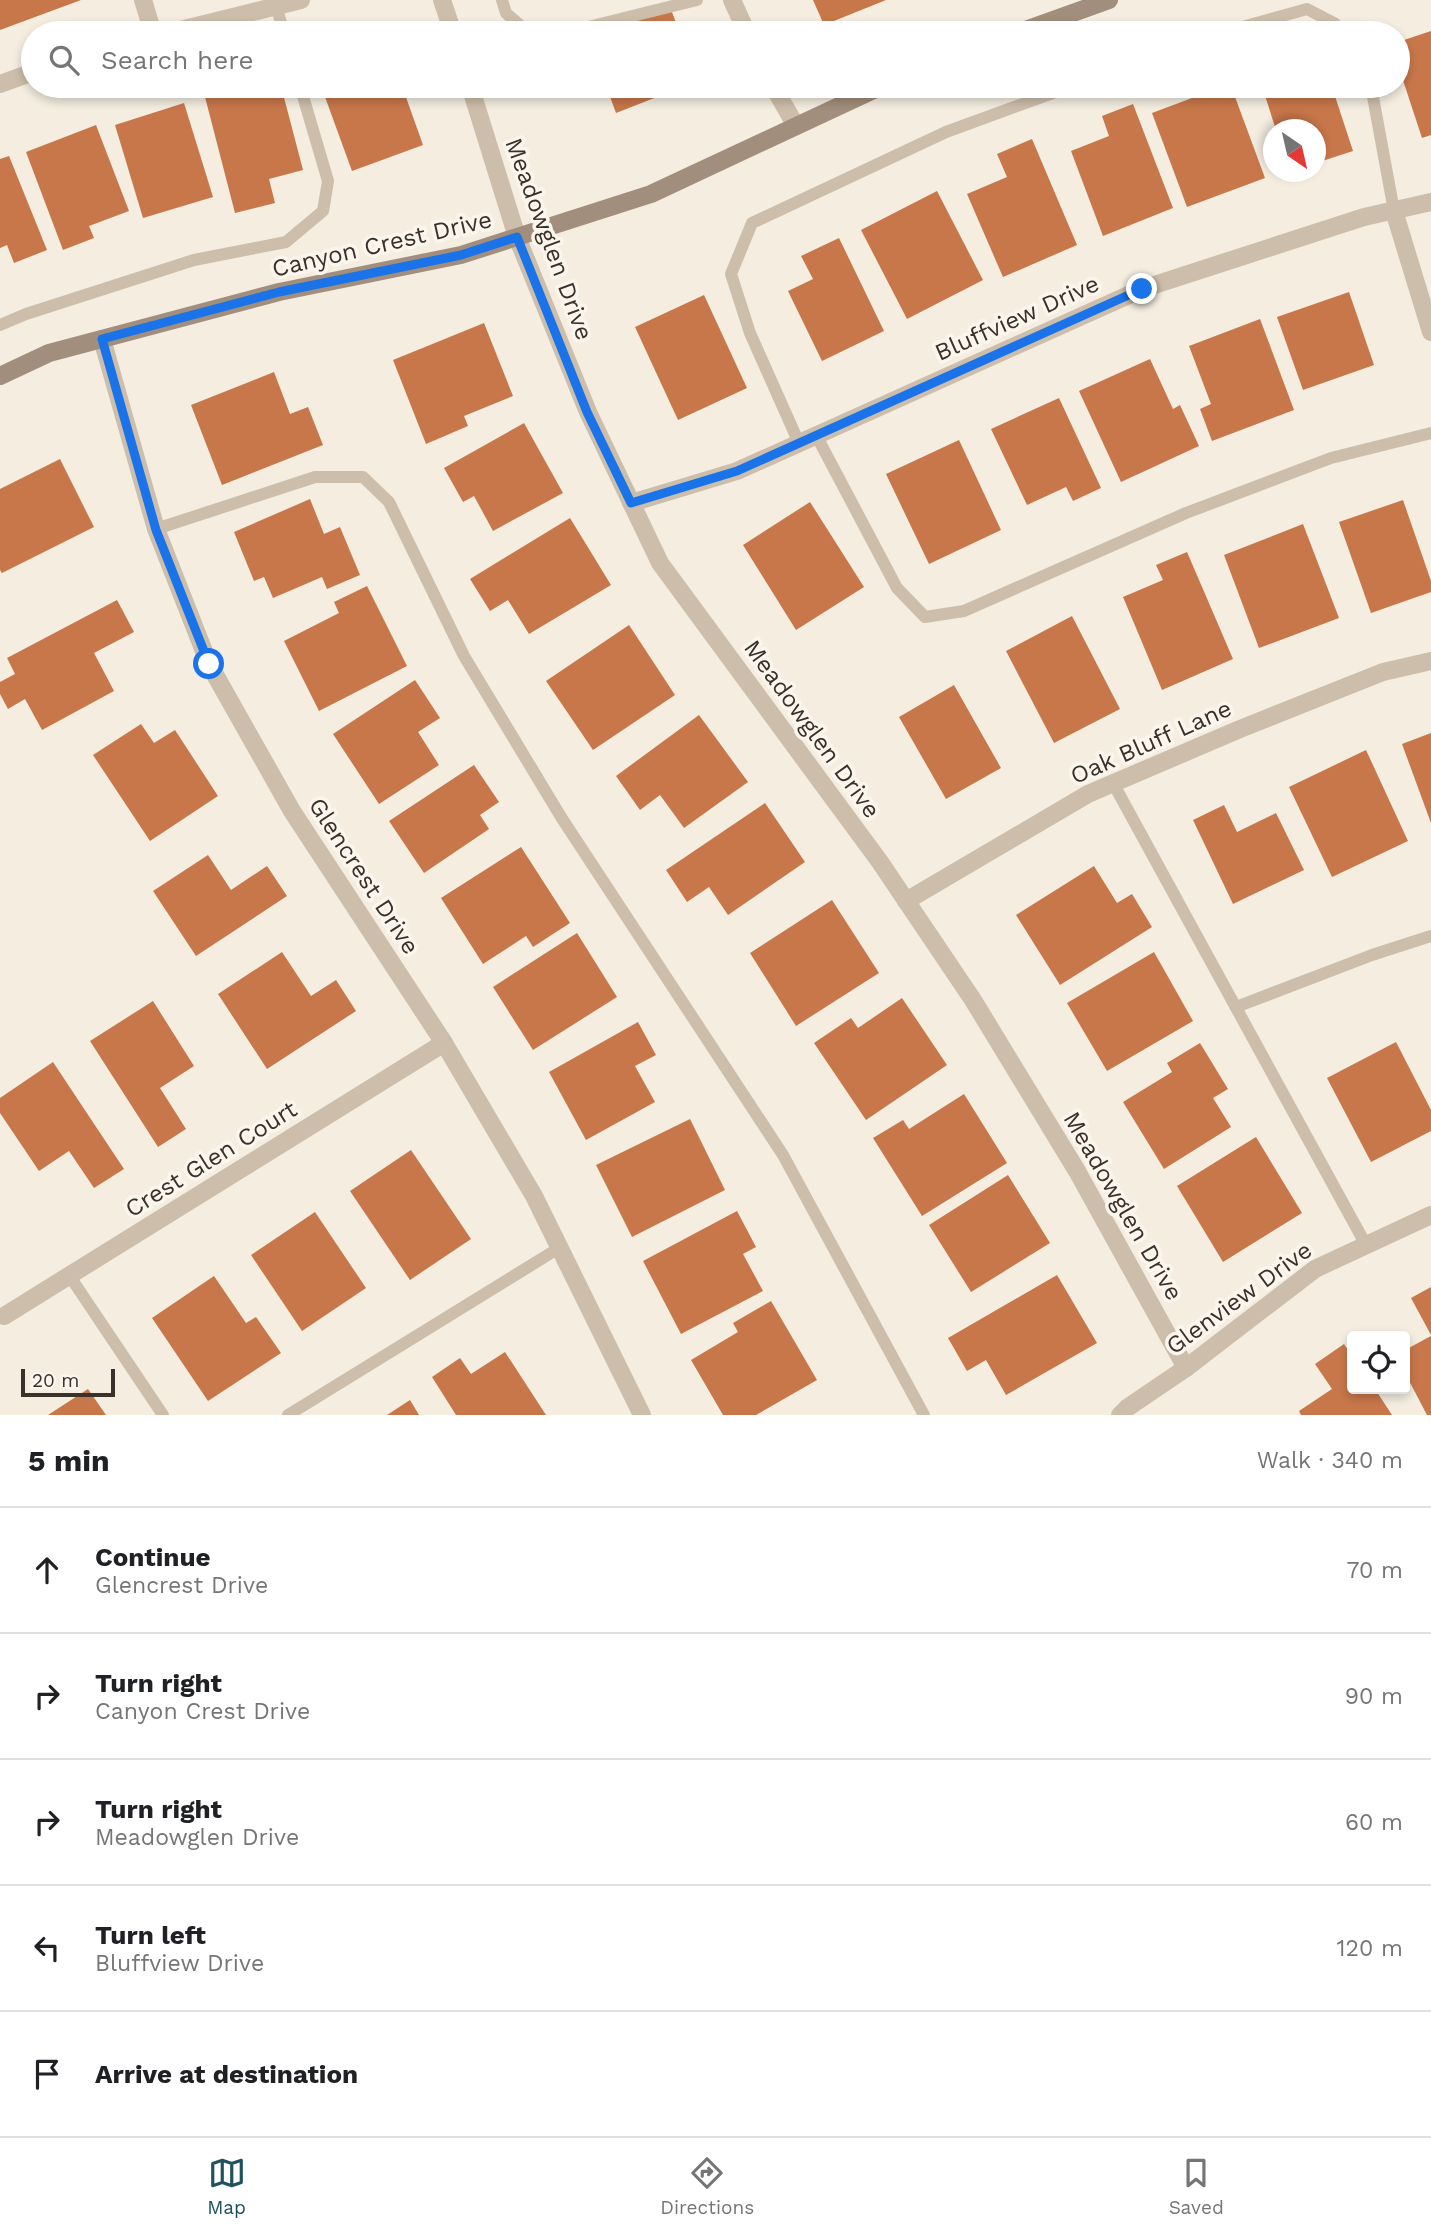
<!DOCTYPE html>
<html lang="en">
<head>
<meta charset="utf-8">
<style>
	:root { --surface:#fff; --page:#f6f6f6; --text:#202124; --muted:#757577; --line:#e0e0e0; --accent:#1e525d }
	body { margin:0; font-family:"Work Sans",sans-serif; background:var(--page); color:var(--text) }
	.controls { position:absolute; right:21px; bottom:21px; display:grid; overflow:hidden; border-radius:7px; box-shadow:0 4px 10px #0003 }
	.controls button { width:63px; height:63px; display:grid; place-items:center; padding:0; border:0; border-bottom:2px solid var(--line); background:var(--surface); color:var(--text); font:35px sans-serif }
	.compass { position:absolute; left:1263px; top:119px; width:63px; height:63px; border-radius:50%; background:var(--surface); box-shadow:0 4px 10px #0003; rotate:146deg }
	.scale { position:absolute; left:21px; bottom:18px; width:94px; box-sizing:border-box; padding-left:7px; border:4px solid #3a312a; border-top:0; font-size:19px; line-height:24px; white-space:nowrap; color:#3a312a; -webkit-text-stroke:5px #fbf6ed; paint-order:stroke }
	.stop { position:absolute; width:21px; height:21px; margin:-16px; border:5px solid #1a73e8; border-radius:50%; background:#fff }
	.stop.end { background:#1a73e8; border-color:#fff; box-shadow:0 2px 7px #0008 }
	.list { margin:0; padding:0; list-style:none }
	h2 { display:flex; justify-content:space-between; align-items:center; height:91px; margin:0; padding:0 28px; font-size:30px }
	h2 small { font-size:23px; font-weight:400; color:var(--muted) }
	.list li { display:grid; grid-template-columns:46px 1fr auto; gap:21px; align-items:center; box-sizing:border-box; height:126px; padding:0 28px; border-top:2px solid var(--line) }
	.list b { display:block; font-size:26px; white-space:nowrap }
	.list p { margin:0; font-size:23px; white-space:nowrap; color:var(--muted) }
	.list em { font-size:23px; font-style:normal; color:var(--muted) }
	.icon { flex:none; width:38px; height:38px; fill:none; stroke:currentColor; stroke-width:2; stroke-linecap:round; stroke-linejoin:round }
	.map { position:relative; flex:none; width:1431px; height:1415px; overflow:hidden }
	.search { position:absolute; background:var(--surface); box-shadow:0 4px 10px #0003; left:21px; right:21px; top:21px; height:77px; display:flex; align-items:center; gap:18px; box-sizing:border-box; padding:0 24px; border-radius:38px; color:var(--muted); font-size:26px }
	.sheet { height:721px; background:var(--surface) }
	nav { display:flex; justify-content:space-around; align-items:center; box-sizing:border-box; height:98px; border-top:2px solid var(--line); background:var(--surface); font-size:19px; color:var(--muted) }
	nav a { display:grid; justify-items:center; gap:4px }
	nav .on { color:var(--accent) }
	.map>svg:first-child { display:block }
	.building { fill:#c8774a }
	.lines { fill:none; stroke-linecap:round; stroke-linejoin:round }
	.lane { stroke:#cdbeab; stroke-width:12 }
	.street { stroke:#cdbeab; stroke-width:18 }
	.secondary { stroke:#a18e7c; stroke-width:18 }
	.route { stroke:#1a73e8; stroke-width:9 }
	.labels { text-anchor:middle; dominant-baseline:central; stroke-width:7; stroke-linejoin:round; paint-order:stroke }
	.street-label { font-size:24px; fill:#3a312a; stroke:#fbf6ed }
</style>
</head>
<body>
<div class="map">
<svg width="1431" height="1415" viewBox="0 0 1431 1415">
	<rect width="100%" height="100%" fill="#f4ede0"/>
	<g class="building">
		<path d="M0 0H81L0 30Z"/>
		<path d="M813 0H886L824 25Z"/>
		<path d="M670 7 680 33H602Z"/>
		<path d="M1431 31V135L1422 138 1398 65V42Z"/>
		<path d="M247 86H281L303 170 269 179 275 203 235 213 205 97Z"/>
		<path d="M321 86H402L423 145 352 171Z"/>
		<path d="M606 86H685L616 113Z"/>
		<path d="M1224 86H1231L1265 178 1187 207 1152 113Z"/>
		<path d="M1262 86H1306L1309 94 1332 87 1353 151 1316 163V130H1276Z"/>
		<path d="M184 103 213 197 143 218 115 125Z"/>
		<path d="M1133 104 1173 208 1103 236 1071 151 1109 136 1102 116Z"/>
		<path d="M96 125 129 211 89 226 94 238 63 250 26 152Z"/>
		<path d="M1032 139 1077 245 1003 277 967 194 1007 177 997 154Z"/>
		<path d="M9 156 47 250 14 263 7 245 0 248V159Z"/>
		<path d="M937 191 983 280 907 319 861 230Z"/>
		<path d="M839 238 884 331 822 361 788 291 813 279 801 256Z"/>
		<path d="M1349 292 1374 365 1303 390 1277 317Z"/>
		<path d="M704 295 747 388 678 420 635 327Z"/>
		<path d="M1260 319 1294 410 1212 441 1200 409 1211 404 1189 346Z"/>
		<path d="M484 323 513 396 464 416 468 426 426 444 393 360Z"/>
		<path d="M1150 359 1173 409 1180 405 1199 446 1121 482 1079 391Z"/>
		<path d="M274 372 290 414 308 407 323 445 222 485 191 405Z"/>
		<path d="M1059 398 1101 488 1073 501 1066 487 1027 505 991 429Z"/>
		<path d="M524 423 563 493 493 531 474 496 463 502 444 468Z"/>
		<path d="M959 440 1001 530 929 564 886 474Z"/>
		<path d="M60 459 94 527 2 573 0 570V489Z"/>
		<path d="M310 499 324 534 340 527 360 575 327 589 322 577 273 598 264 577 254 581 234 532Z"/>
		<path d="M1403 500 1431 581V592L1371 613 1339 522Z"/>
		<path d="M810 502 864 587 796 630 743 545Z"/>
		<path d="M570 518 611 585 529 634 508 600 490 611 470 579Z"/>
		<path d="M1303 524 1339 618 1259 648 1224 555Z"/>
		<path d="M1187 552 1233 659 1162 690 1123 597 1163 580 1156 565Z"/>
		<path d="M367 586 407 666 319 711 284 641 339 613 334 602Z"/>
		<path d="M117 600 134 632 94 653 114 691 42 730 25 699 8 709 0 694V682L15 674 7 658Z"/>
		<path d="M1072 616 1120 709 1054 743 1006 651Z"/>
		<path d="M629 625 675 695 593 750 546 681Z"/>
		<path d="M415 680 440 718 418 732 439 765 379 804 333 734Z"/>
		<path d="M954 685 1001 768 946 799 899 717Z"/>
		<path d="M699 715 748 782 684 828 660 795 640 810 616 776Z"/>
		<path d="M141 724 154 743 175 730 218 796 150 841 93 755Z"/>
		<path d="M1431 733V823L1402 744Z"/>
		<path d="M1366 750 1408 841 1332 877 1289 787Z"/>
		<path d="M474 765 499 802 480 815 489 829 424 873 389 821Z"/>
		<path d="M765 803 805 862 728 915 709 887 687 902 666 870Z"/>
		<path d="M1224 805 1237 832 1276 813 1304 870 1233 904 1193 820Z"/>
		<path d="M521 847 570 923 533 947 526 936 483 964 441 898Z"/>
		<path d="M208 855 231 890 267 866 287 896 196 956 153 891Z"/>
		<path d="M1094 866 1117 903 1132 894 1152 927 1060 985 1016 915Z"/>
		<path d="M832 900 879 973 796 1026 750 953Z"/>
		<path d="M577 933 617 997 533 1050 493 987Z"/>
		<path d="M282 952 311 996 336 980 356 1011 267 1069 218 994Z"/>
		<path d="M1154 952 1193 1021 1107 1071 1067 1003Z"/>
		<path d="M902 998 947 1065 866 1120 814 1043 851 1018 858 1028Z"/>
		<path d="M153 1001 194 1066 160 1088 186 1129 158 1147 90 1041Z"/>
		<path d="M638 1022 656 1055 635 1066 655 1102 586 1140 549 1072Z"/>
		<path d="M1396 1042 1431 1110V1131L1371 1162 1327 1078Z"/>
		<path d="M1200 1043 1228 1089 1213 1098 1231 1127 1164 1169 1123 1102 1172 1072 1167 1063Z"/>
		<path d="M53 1062 124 1169 94 1188 69 1151 39 1171 0 1113V1098Z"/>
		<path d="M964 1094 1007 1163 922 1216 873 1138 903 1120 909 1129Z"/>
		<path d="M690 1119 725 1190 632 1237 596 1165Z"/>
		<path d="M1256 1137 1302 1213 1223 1262 1177 1186Z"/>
		<path d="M411 1150 471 1239 410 1280 350 1191Z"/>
		<path d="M1008 1175 1050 1243 971 1292 929 1225Z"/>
		<path d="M737 1211 756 1247 743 1254 763 1291 681 1334 643 1261Z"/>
		<path d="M315 1212 366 1288 302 1331 251 1255Z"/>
		<path d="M1057 1275 1097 1343 1006 1395 986 1360 967 1371 948 1338Z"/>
		<path d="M214 1276 246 1323 256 1317 281 1353 208 1401 152 1318Z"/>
		<path d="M1431 1287V1335L1411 1298Z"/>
		<path d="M771 1301 817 1380 756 1415H723L691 1360 738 1332 733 1323Z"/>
		<path d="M1431 1336V1415H1427L1405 1373V1350Z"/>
		<path d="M1344 1344 1352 1356V1389H1375L1392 1415H1301L1299 1411 1332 1389 1315 1364Z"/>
		<path d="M505 1352 546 1415H456L432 1377 460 1358 471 1374Z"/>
		<path d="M88 1389 106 1415H48Z"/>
		<path d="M410 1400 419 1415H387Z"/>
	</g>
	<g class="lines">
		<g class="lane">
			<path d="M502 0 506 13 529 33"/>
			<path d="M276 6 284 33"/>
			<path d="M564 33 697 0"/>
			<path d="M1221 33 1307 9 1334 23 1346 33"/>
			<path d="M1371 86 1394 211"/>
			<path d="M0 325 26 314 194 260 286 242 323 211 328 181 300 86"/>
			<path d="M816 435 897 588 925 617 964 611 1186 513 1331 458 1431 433"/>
			<path d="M799 443 750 333 731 274 752 223 946 132 1072 86"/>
			<path d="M156 529 315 477H363L389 502 464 656 561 817 783 1155 924 1415"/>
			<path d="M1113 783 1366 1245"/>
			<path d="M1236 1007 1372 955 1431 936"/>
			<path d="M69 1275 163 1415"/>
			<path d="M288 1415 559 1248"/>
		</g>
		<g class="street">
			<path d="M143 0 153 33"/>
			<path d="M442 0 453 33"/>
			<path d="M732 0 747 33"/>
			<path d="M168 33 301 0"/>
			<path d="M0 84 33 72"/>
			<path d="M470 86 517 237 588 412 660 563 880 862 973 1000 1077 1171 1186 1368"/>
			<path d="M773 86 796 126"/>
			<path d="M1394 211 1431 332"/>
			<path d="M102 339 156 529 209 664 292 811 444 1043 534 1196 642 1415"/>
			<path d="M631 503 737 471 1142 289 1364 217 1431 202"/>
			<path d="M906 901 1088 794 1240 729 1383 672 1431 661"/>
			<path d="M4 1316 444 1043"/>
			<path d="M1120 1415 1127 1408 1186 1368 1315 1269 1431 1215"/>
		</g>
		<g class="secondary">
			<path d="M1017 33 1109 0"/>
			<path d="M0 376 49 353 279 292 461 255 651 194 882 86"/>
		</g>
	</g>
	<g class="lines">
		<path class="route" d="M209 664 156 530 102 339 279 292 461 255 517 237 587 412 631 503 737 471 1142 289"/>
	</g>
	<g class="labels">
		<g class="street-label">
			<text transform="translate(549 239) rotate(70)">Meadowglen Drive</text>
			<text transform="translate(382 244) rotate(-13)">Canyon Crest Drive</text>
			<text transform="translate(1017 318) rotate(-24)">Bluffview Drive</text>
			<text transform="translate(812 729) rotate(54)">Meadowglen Drive</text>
			<text transform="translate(1151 742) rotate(-24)">Oak Bluff Lane</text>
			<text transform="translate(364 876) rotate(57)">Glencrest Drive</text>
			<text transform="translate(211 1159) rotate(-32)">Crest Glen Court</text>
			<text transform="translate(1123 1206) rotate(60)">Meadowglen Drive</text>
			<text transform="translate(1239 1298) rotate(-36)">Glenview Drive</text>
		</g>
	</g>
</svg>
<div class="controls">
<button><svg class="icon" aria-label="locate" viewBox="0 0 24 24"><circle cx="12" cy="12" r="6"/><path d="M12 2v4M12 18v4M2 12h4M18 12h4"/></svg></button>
</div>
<svg class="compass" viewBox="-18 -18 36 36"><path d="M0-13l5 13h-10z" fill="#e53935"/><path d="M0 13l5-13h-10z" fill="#757577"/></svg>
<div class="scale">20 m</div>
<div class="stop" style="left:209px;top:664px"></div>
<div class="stop end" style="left:1142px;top:289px"></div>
<div class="search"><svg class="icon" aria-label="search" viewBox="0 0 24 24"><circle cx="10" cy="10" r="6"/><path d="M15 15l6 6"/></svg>Search here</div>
</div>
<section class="sheet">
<h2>5 min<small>Walk · 340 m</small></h2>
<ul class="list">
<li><svg class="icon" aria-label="ahead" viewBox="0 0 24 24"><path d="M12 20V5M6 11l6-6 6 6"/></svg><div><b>Continue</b><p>Glencrest Drive</p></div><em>70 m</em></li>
<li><svg class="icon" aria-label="right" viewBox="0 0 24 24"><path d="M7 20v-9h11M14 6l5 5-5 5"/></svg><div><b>Turn right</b><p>Canyon Crest Drive</p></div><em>90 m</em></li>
<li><svg class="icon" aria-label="right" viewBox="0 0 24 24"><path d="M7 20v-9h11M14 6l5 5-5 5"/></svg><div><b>Turn right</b><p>Meadowglen Drive</p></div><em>60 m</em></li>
<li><svg class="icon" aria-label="left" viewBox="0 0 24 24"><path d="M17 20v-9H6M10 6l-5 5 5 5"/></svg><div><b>Turn left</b><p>Bluffview Drive</p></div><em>120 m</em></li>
<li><svg class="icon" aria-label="arrive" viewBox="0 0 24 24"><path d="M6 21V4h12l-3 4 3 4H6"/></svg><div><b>Arrive at destination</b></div></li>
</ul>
</section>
<nav>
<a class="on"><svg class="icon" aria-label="map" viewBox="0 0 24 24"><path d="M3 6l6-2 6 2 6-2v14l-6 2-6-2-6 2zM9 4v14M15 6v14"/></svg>Map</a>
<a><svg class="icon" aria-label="directions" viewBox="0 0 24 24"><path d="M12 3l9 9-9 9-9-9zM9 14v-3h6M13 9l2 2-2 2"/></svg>Directions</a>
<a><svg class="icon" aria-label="saved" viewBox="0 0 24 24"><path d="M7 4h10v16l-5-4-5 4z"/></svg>Saved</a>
</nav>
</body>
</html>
